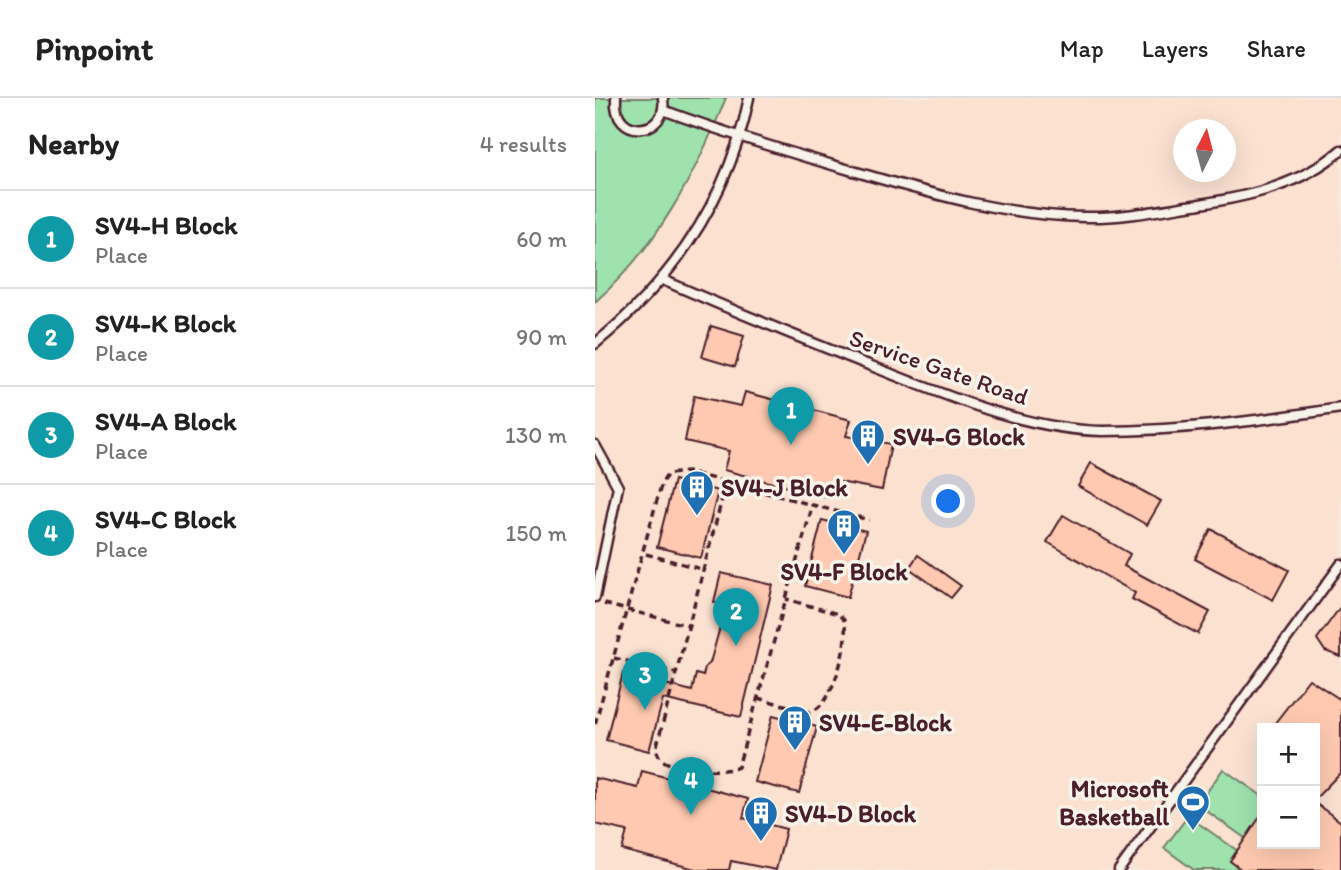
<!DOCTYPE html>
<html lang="en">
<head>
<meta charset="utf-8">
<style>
	:root { --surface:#fff; --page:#f2f2f2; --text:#222; --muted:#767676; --line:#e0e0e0; --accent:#d93025 }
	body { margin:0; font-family:Itim,sans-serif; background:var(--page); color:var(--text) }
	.controls { position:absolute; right:21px; bottom:21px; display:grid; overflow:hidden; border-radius:0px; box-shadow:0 7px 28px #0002 }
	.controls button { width:63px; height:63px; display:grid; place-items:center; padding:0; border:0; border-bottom:2px solid var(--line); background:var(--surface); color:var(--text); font:35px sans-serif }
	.compass { position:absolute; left:578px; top:21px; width:63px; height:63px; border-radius:50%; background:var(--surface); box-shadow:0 7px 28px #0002; rotate:6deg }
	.you { position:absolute; left:354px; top:404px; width:24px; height:24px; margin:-18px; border:5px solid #fff; border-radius:50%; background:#1a73e8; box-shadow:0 0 0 10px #1a73e833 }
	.badge { display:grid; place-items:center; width:46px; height:46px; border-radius:50%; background:var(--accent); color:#fff; font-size:23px; font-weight:700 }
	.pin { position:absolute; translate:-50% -58px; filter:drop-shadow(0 2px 4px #0008) }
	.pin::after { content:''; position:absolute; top:37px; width:24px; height:21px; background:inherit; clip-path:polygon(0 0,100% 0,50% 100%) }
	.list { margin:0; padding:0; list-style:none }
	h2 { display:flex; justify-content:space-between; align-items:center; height:91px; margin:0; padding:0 28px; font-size:30px }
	h2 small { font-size:23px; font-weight:400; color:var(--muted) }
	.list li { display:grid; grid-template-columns:46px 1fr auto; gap:21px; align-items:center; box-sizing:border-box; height:98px; padding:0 28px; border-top:2px solid var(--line) }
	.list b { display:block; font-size:26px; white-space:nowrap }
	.list p { margin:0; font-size:23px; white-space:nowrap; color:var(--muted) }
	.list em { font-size:23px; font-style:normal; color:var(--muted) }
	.map { position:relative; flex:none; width:746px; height:772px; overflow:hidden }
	header { display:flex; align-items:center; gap:42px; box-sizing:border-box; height:98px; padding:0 35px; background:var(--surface); border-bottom:2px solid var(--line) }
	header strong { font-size:33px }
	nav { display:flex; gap:38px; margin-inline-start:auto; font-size:24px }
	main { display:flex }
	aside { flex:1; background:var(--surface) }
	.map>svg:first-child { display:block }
	.built { fill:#fae1d0; fill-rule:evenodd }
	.green { fill:#9ee2ae; stroke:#74806c; stroke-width:2 }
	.building { fill:#fec9b0; stroke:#4a1f2b; stroke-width:2 }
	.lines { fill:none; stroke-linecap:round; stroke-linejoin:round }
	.service-casing { stroke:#4a1f2b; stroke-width:13 }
	.path { stroke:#4a1f2b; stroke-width:3.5; stroke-dasharray:7 5; stroke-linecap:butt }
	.service { stroke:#f7f3e8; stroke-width:8 }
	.labels { text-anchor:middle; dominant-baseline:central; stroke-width:7; stroke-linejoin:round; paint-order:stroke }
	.street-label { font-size:24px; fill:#4a1f2b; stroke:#f7f3e8 }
	.poi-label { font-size:24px; font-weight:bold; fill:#4a1f2b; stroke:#f7f3e8; text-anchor:start }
</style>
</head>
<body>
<header>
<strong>Pinpoint</strong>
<nav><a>Map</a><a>Layers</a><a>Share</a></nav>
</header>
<main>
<aside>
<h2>Nearby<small>4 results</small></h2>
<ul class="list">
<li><span class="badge" style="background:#0f9aa8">1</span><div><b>SV4-H Block</b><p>Place</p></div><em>60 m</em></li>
<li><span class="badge" style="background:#0f9aa8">2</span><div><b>SV4-K Block</b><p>Place</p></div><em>90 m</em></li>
<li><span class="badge" style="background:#0f9aa8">3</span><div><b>SV4-A Block</b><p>Place</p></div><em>130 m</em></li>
<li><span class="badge" style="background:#0f9aa8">4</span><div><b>SV4-C Block</b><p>Place</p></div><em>150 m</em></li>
</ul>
</aside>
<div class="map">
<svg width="746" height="772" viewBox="0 0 746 772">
	<rect width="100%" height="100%" fill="#f8ebdd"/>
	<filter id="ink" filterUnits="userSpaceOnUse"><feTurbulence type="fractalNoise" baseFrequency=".0143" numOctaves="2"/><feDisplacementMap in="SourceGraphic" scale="14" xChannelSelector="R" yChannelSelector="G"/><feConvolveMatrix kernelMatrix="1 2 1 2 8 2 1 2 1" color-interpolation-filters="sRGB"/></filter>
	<g filter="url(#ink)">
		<path class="built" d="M0 0H746V772H0ZM589 32H631V74H589ZM667 630H720V746H667Z"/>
		<g class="green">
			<path d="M0 0H131C100 77 63 148 0 204Z"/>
			<path d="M628 671 667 698V736L660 747 603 707Z"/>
			<path d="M593 718 650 758 640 772H599L569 750Z"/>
		</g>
		<g class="building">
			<path d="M116 228 149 238 140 269 107 259Z"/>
			<path d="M150 294 256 322 251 338 296 346 287 392 239 383 234 400 129 372 134 353 90 343 99 298 146 308Z"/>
			<path d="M496 365 566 403 552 427 483 388Z"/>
			<path d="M79 382 123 393 106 460 62 449Z"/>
			<path d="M468 417 535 456 529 468 615 514 603 536 537 501 540 495 452 444Z"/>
			<path d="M227 422 271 433 253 499 210 488Z"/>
			<path d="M616 431 694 472 678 502 600 461Z"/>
			<path d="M323 457 366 488 356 500 314 470Z"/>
			<path d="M126 475 178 487 146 619 68 601 54 653 11 642 28 575 97 593 101 576 108 578 110 569 115 565 127 522 123 517 125 507 119 504Z"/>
			<path d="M746 508V559L730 553 722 541Z"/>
			<path d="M714 581 746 602V674L720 701V630H676Z"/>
			<path d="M178 617 222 629 204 695 160 684Z"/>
			<path d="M47 673 153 701 148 720 191 731 181 772 136 763 134 772H104L27 752 32 733 0 726V680L43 690Z"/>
			<path d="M720 705 746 724V772H647L635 763 667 716V746H720Z"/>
		</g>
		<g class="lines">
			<g class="service-casing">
				<g id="service">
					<path d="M21 0C17 42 74 39 68 0"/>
					<path d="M68 12C133 36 199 56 265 75 337 96 413 118 489 119 527 120 566 112 605 106 656 98 706 87 746 52"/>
					<path d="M68 182C141 214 215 244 289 273 357 300 434 332 508 333 587 333 668 322 746 310"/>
					<path d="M0 246C79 181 134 100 154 0"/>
					<path d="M0 347 23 389 0 499"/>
					<path d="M524 772 746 466"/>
				</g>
			</g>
			<g class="path">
				<path d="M131 386 61 651C62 654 64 659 66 661 75 671 132 676 143 669L218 406"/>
				<path d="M51 456 110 472"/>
				<path d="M9 506 95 528"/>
				<path d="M19 560 82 575"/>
				<path d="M163 600 215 614C238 609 255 543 249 522L243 516 191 501"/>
				<path d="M0 626 67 384 73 376 93 374 274 422"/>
			</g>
			<use href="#service" class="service"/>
		</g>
	</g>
	<defs>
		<g id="building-pin" transform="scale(1.75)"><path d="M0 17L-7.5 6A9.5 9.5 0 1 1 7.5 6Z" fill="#1f6fb2" stroke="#f7f3e8"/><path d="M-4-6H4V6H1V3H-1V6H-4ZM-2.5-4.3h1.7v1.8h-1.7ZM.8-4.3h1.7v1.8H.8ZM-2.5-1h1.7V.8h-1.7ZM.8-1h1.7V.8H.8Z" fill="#fff"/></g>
		<g id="stadium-pin" transform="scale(1.75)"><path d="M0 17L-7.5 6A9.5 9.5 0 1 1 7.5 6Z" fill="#1f6fb2" stroke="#f7f3e8"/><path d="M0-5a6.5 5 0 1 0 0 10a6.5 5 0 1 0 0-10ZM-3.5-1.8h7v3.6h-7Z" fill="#fff"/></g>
	</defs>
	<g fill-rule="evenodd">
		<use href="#building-pin" x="273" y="338"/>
		<use href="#building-pin" x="102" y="389"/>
		<use href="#building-pin" x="249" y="428"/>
		<use href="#building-pin" x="200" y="624"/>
		<use href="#stadium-pin" x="598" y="704"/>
		<use href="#building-pin" x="166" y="715"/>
	</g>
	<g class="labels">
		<g class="street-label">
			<text transform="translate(344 269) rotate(19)">Service Gate Road</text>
		</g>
		<g class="poi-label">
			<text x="298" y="338">SV4-G Block</text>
			<text x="126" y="389">SV4-J Block</text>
			<text x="249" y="473" text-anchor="middle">SV4-F Block</text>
			<text x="224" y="624">SV4-E-Block</text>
			<text x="574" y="690" text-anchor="end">Microsoft<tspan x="574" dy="28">Basketball</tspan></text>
			<text x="190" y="715">SV4-D Block</text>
		</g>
	</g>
</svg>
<div class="controls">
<button>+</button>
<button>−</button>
</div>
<svg class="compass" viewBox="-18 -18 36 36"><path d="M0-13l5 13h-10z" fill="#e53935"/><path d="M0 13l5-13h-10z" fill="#767676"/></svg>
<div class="you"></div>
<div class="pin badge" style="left:196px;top:347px;background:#0f9aa8">1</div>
<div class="pin badge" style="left:141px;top:548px;background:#0f9aa8">2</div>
<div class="pin badge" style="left:50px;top:612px;background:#0f9aa8">3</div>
<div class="pin badge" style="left:96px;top:717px;background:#0f9aa8">4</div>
</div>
</main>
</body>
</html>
